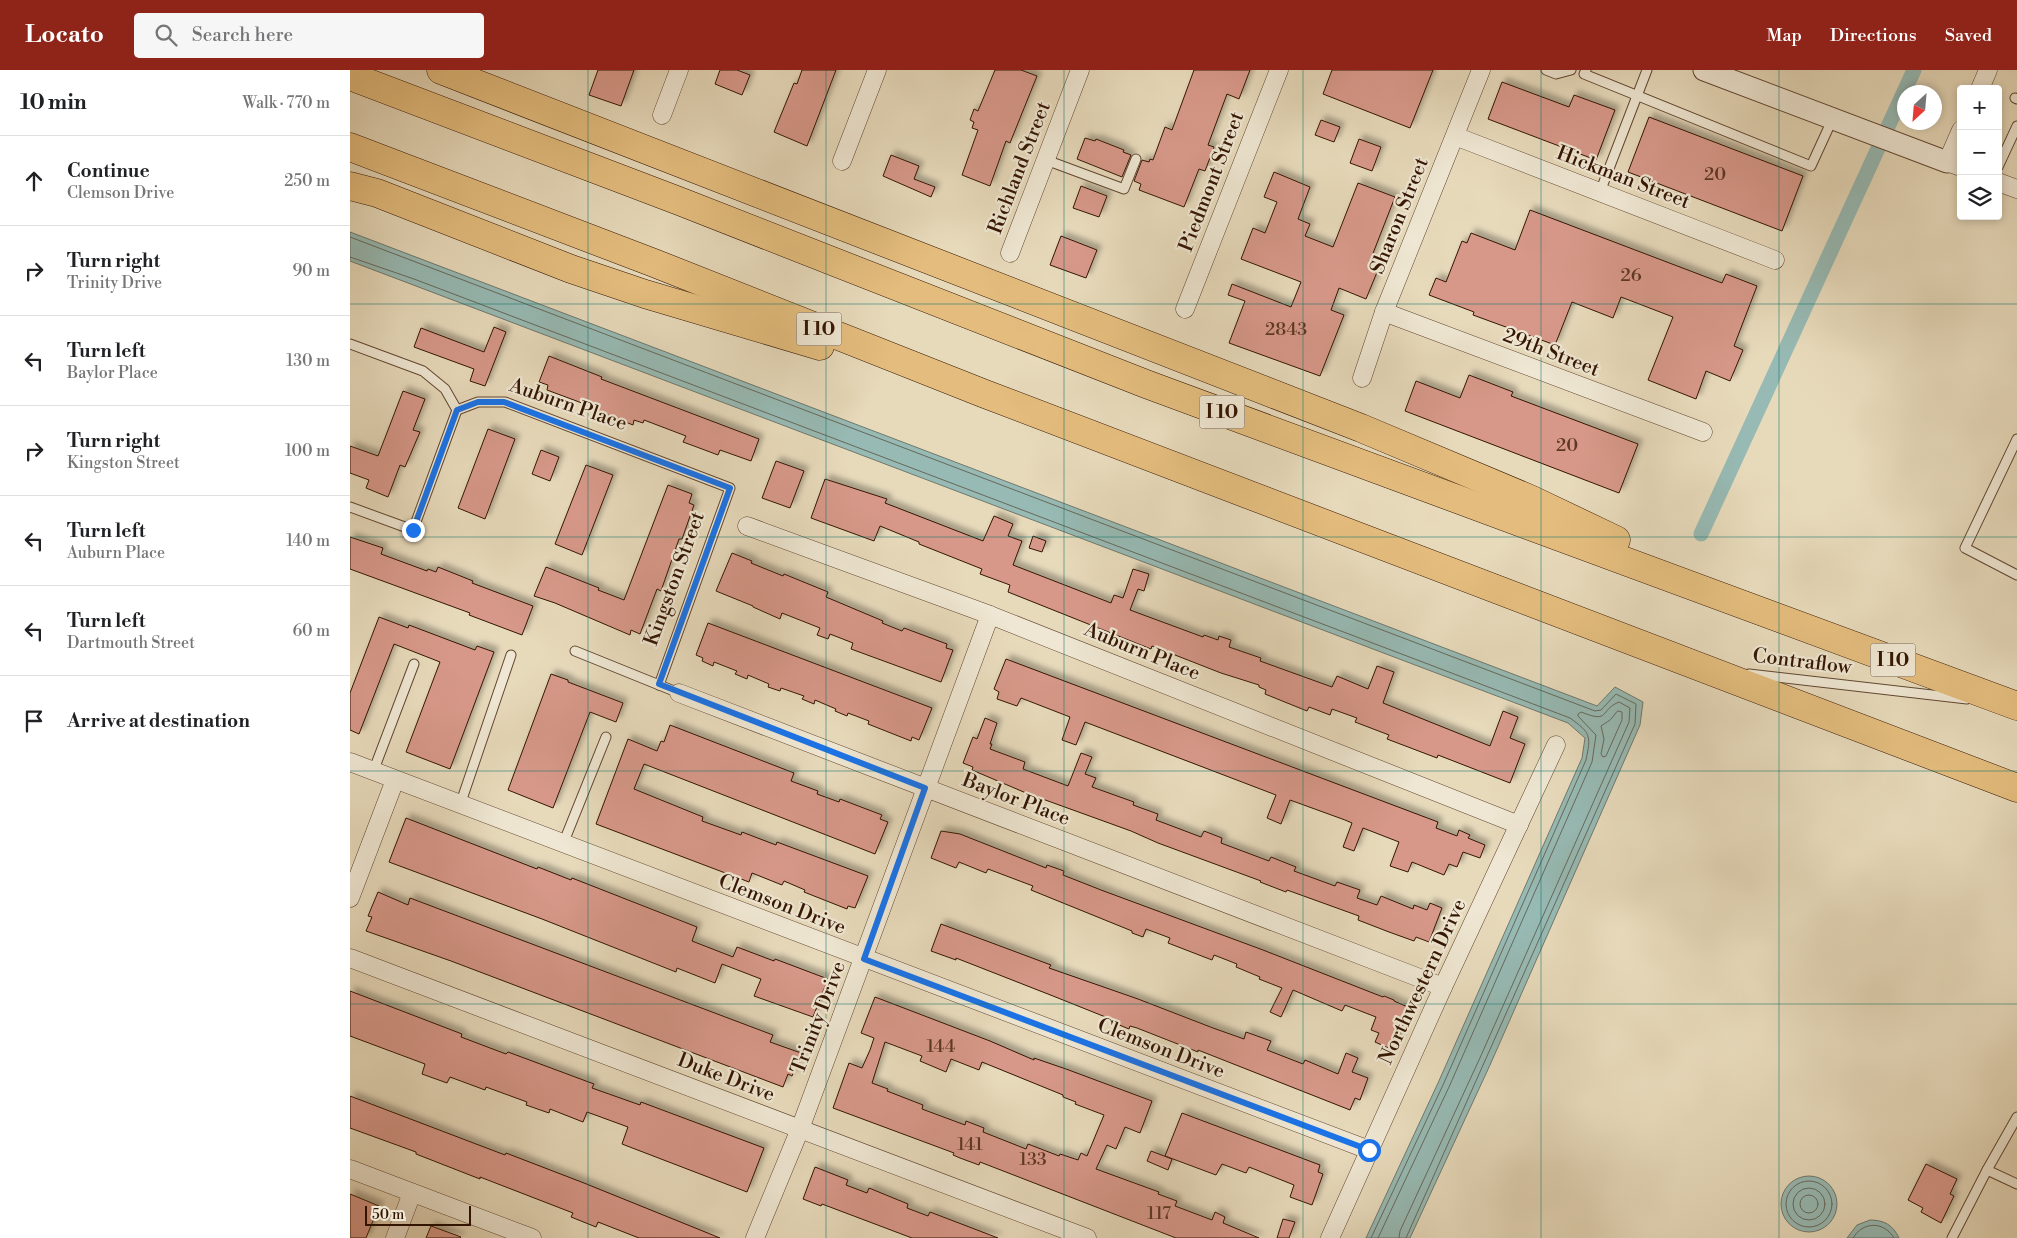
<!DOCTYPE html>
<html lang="en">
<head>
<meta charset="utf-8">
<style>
	:root { --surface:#fff; --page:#f6f6f6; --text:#202124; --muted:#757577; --line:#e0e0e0; --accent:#8f2418 }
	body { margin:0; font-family:"Libre Bodoni",serif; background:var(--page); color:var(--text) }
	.controls { position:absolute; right:15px; top:15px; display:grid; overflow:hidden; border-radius:5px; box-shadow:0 2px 8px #0003 }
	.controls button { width:45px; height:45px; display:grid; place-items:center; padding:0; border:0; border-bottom:1px solid var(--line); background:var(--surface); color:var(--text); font:25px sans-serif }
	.compass { position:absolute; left:1547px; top:15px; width:45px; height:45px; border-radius:50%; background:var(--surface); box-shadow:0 2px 8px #0003; rotate:206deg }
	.scale { position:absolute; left:15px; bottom:12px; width:106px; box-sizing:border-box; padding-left:5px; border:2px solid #341502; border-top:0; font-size:14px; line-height:18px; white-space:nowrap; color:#341502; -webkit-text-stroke:4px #efe7d3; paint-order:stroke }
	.stop { position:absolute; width:15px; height:15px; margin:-11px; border:4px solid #1a73e8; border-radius:50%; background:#fff }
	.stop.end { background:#1a73e8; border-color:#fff; box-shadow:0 1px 5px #0008 }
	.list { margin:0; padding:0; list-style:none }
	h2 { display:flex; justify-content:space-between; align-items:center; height:65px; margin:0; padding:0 20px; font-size:21px }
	h2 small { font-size:16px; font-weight:400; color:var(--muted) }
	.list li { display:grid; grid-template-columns:32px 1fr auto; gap:15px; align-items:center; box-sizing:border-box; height:90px; padding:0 20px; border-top:1px solid var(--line) }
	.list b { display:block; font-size:19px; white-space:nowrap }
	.list p { margin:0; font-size:16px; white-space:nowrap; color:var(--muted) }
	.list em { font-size:16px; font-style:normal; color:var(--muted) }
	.icon { flex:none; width:28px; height:28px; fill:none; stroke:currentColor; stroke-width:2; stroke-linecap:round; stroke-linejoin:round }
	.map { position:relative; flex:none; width:1667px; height:1168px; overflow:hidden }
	header { display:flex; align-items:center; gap:30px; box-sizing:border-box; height:70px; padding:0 25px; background:var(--accent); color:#fff }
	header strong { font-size:24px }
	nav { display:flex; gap:28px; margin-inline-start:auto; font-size:18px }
	.search { width:350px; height:45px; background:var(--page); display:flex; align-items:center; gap:12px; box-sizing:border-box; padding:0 18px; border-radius:5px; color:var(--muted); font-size:19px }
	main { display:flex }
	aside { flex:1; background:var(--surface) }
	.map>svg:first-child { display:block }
	.water { fill:#97bab4; stroke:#6f786d }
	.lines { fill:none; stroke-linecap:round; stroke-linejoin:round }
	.shore { stroke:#66685b; stroke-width:1 }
	.canal { stroke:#97bab4; stroke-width:15 }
	.building { fill:#d79889; stroke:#341502; fill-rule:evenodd; filter:url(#shadow) }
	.service-casing { stroke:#614630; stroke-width:11 }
	.minor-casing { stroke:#614630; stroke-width:19 }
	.tertiary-casing { stroke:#614630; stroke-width:23 }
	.motorway-casing { stroke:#341502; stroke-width:29 }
	.service { stroke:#efe7d3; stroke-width:9 }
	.minor { stroke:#efe7d3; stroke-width:18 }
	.tertiary { stroke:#efe7d3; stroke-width:21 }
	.motorway { stroke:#e4bd7e; stroke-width:28 }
	.route { stroke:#1a73e8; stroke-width:6 }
	.grid { fill:none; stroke:#0f766e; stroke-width:1; stroke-opacity:0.55 }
	.labels { text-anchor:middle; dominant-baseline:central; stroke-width:4.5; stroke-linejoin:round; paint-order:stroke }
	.number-label { font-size:18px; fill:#5d3624 }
	.shield { fill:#efe7d3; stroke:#6c5441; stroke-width:1 }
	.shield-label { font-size:19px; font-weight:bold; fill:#341502 }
	.street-label { font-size:20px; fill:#341502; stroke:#efe7d3 }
</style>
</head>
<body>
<header>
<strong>Locato</strong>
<div class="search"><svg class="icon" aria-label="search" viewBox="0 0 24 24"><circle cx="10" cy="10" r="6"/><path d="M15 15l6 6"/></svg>Search here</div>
<nav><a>Map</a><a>Directions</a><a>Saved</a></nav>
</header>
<main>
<aside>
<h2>10 min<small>Walk · 770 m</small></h2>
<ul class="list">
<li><svg class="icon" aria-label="ahead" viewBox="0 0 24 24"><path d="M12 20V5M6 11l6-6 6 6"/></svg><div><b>Continue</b><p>Clemson Drive</p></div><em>250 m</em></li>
<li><svg class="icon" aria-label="right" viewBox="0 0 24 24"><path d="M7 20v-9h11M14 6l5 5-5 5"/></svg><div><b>Turn right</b><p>Trinity Drive</p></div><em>90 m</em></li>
<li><svg class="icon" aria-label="left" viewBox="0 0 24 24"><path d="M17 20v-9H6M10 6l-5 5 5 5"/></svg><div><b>Turn left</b><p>Baylor Place</p></div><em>130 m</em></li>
<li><svg class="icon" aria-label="right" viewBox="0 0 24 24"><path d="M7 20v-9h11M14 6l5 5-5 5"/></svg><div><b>Turn right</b><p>Kingston Street</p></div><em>100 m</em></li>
<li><svg class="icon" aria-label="left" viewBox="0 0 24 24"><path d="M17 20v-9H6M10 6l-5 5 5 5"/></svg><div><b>Turn left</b><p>Auburn Place</p></div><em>140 m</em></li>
<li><svg class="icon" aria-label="left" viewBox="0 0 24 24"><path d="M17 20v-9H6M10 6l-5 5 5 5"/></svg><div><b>Turn left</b><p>Dartmouth Street</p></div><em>60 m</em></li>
<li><svg class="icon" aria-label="arrive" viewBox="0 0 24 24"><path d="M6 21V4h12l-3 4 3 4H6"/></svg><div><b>Arrive at destination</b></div></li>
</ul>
</aside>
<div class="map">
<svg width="1667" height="1168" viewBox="0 0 1667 1168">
	<defs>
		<filter id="shadow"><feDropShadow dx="4.5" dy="-4.5" stdDeviation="2.5" flood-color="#0004"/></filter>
	</defs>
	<rect width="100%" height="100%" fill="#e7dabb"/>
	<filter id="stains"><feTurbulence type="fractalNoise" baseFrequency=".004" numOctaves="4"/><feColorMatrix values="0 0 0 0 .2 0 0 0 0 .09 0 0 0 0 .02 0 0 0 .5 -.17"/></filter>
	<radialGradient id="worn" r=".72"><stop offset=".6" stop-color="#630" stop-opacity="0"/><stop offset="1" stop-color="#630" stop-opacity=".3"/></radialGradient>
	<g class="water">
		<path d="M0 162 1247 636 1265 617 1293 632 1290 655 1140 995 1060 1168H1016L1088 1013 1232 688 1235 668 1218 653 0 191Z"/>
		<circle cx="1459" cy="1134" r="28"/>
		<path d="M1520 1150C1534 1150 1543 1155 1549 1168H1497L1507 1155Z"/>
	</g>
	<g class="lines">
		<g class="shore">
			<path d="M0 167 1245 641 1251 640 1266 624 1286 634 1285 654 1056 1168"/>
			<path d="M0 187 64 209 1220 648C1241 663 1241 666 1236 690L1093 1015 1021 1168"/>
			<path d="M1268 641 1272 642V650L1256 686 1253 687 1251 684 1254 669 1251 656 1260 650Z"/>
			<circle cx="1459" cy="1134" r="23"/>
			<circle cx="1459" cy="1134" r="16"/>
			<circle cx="1459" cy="1134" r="9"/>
			<path d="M1028 1168 1099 1017 1242 692 1246 665 1228 646V644L1231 642C1261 654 1249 640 1269 632L1280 638 1279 652 1129 990 1050 1161 1049 1168"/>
			<path d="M1503 1168C1513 1151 1534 1151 1544 1168"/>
		</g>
		<path class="canal" d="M1351 464 1564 0"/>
	</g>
	<g class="building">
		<path d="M248 0H284L271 36 239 25Z"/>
		<path d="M370 0H387L400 5 392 25 365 14Z"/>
		<path d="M452 0H486L457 76 424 62 444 13 447 14Z"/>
		<path d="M645 0H671L687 6 660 73 656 71 640 116 612 105 628 60 622 58 624 52 620 50 624 39 628 41Z"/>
		<path d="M844 0H900L889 29 877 24 858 75 864 77 855 101 849 99 834 137 789 120 791 114 784 111 792 90 799 92 800 89 803 90 815 57 822 60Z"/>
		<path d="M982 0H1083L1060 58 973 24Z"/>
		<path d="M1152 12 1219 37 1224 25 1265 40 1246 90 1138 49Z"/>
		<path d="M1299 47 1453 106 1432 161 1278 102Z"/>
		<path d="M971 50 990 57 984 72 965 65Z"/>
		<path d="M735 68 745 71 746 69 774 80 773 82 781 85 772 107 727 89Z"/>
		<path d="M1009 69 1031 77 1022 101 1000 93Z"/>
		<path d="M541 85 569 96 564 109 585 117 581 127 533 106Z"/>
		<path d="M924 102 960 117 948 149 960 154 955 166 983 177 1008 113 1045 127 1020 191 1030 195 1016 229 989 218 981 240 994 245 970 306 879 273 895 231 878 225 882 214 941 237 951 212 891 189 903 158 915 163 927 132 914 127Z"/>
		<path d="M731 116 757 126 749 147 723 138Z"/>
		<path d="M1180 140 1372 213 1376 204 1407 216 1384 276 1393 280 1380 311 1356 301 1346 329 1298 310 1323 247 1271 227 1263 248 1222 232 1205 275 1123 245 1124 242 1079 225 1086 208 1096 212 1112 171 1117 173 1121 163 1165 180Z"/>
		<path d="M711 166 747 180 736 208 700 195Z"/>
		<path d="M144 257 156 262 135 316 120 311 124 299 64 277 71 258 134 282Z"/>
		<path d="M199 286 252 307 251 309 409 369 401 391 370 380 368 385 344 376 333 372 336 366 294 350 293 353 284 350 283 355 248 341V339L197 320 198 315 189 312Z"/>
		<path d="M1119 305 1163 322 1161 326 1288 374 1269 423 1055 341 1066 311 1110 328Z"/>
		<path d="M53 321 75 329 63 360 70 362 55 397 50 395 38 427 16 418 19 410 0 403V376L28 386Z"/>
		<path d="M138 359 165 369 135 449 108 438Z"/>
		<path d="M191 380 209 387 200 411 182 404Z"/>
		<path d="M426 391 454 401 440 438 412 428Z"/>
		<path d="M236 395 263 405 232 485 205 474Z"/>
		<path d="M475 409 537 429 535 433 633 471 644 446 663 454 658 466 672 471 663 495 761 533 764 525 773 528 783 499 799 504 794 521 788 519 780 540 853 567 854 565 868 570 869 566 881 570 879 577 911 588 910 591 982 617 987 606 1018 619 1027 596 1044 602 1033 633 1140 676 1153 641 1168 647 1160 668 1175 674 1160 713 1088 685 1087 688 1037 669 1039 665 1005 652 1007 648 982 639 980 645 959 637 957 641 915 624 916 620 909 617V615L871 603 802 576 801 579 658 522 660 515 630 504 632 499 569 474V472L530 456 524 471 461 448Z"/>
		<path d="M318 415 342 424 339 433 344 435 332 469H329L311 521 307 519 290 564 281 560 280 565 205 533 184 526 196 497 249 518 248 520 274 530Z"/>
		<path d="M683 466 696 471 692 482 679 478Z"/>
		<path d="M0 467 33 478 31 484 77 501 78 499 86 502 88 497 123 511 122 513 183 536 172 565 119 545 120 543 0 499Z"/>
		<path d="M382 483 402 491 401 493 433 506 434 504 478 522 476 527 533 551 532 553 552 561 554 558 597 574 596 578 603 580 591 612 501 579 503 573 480 564 478 569 467 565 470 558 432 543 430 549 403 537V536L366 521Z"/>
		<path d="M29 547 58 558 59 555 125 580 127 576 144 582 100 699 56 682 90 592 44 574 9 664 0 660V623Z"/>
		<path d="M358 553 582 638 569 670 562 667 561 671 518 654 519 651 498 643 497 646 485 641 486 639 465 630 464 634 452 629 454 626 431 618 430 621 418 617 419 614 398 605 397 609 385 604 387 601 364 592 363 596 352 591 353 588 346 585Z"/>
		<path d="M656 589 1088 752 1086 758 1107 766 1109 760 1120 765 1118 768 1135 775 1130 788 1113 782 1107 797 1099 794 1094 805 1062 792 1058 802 1040 796 1049 772 1013 758 1004 781 993 777 1002 753 995 750 940 730 931 754 917 748 926 725 735 652 726 675 712 670 720 647 671 628 667 636 647 629 649 622 644 619Z"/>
		<path d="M201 604 218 610V612L273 633 266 652 240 642 203 738 158 720Z"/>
		<path d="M635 648 647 653 640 674H642L640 679 675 692 673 699 718 716 731 683 742 687 735 704 746 708 742 717 784 732 783 735 808 744 806 750 851 767 854 761 872 768 871 773 919 791 921 787 946 797 944 801 985 816 987 812 1010 820 1007 828 1027 835 1031 826 1063 839 1064 835 1077 840 1080 833 1092 838 1079 872 1066 867 1064 871 1039 862 1008 850 1009 846 937 820 936 822 910 812 911 811 808 773 781 761 676 723 622 700 623 697 613 693 623 667 627 669Z"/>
		<path d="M320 655 444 703 441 711 468 721 467 724 489 732 490 729 532 745 530 749 538 752 525 784 294 694 284 719 353 747 352 751 391 765 392 762 426 775 427 772 518 806 505 838 498 836 497 839 454 822 455 820 434 811 432 815 402 803 399 812 246 754 278 669 307 681 311 671 314 672Z"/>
		<path d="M56 748 187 799 188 797 221 810 222 808 347 857 342 871 383 887 387 877 424 891 425 889 478 909 463 947 404 926 411 909 372 894 365 913 327 898 326 902 192 849 39 792Z"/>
		<path d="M591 761 610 764 696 798 697 795 714 801 713 805 751 820 913 880 1033 927 1034 926 1044 930V931L1060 938 1043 980 1025 972 1029 963 1021 960 1026 947 995 935 992 941 943 920 931 947 920 942 932 918 909 909 910 907 886 897 887 894 864 885 862 890 818 873 820 868 796 859 793 867 782 863V861L681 820 683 816 638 799 636 803 609 792 606 798 581 788Z"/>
		<path d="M28 822 58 835 60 828 423 965 420 972 451 983 442 1006 438 1004 433 1017 101 891 16 861 22 847 18 846Z"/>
		<path d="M591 854 701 895 699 898 788 929 863 958 894 969 896 962 921 971 917 980 953 994 955 990 988 1004 996 983 1008 988 1002 1002 1018 1008 1010 1030 1005 1028 1000 1040 848 980V982L787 958 780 956 779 959 762 952 763 950 703 926 606 888V890L581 881Z"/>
		<path d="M0 921 112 964 111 967 156 984 158 982 244 1014 242 1018 290 1035 291 1032 414 1078 397 1122 272 1074 278 1057 237 1042 233 1052 200 1039 199 1043 176 1035 177 1032 136 1017 135 1020 100 1007 97 1013 72 1004 75 994 0 966Z"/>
		<path d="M525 927 640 971 684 990V988L716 999 802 1031 790 1063 775 1057 766 1079 757 1075 746 1099 809 1122 808 1124 827 1131 825 1136 862 1150 865 1142 875 1147 873 1153 909 1168H826L661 1104 630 1092 629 1095 610 1088 603 1085 604 1083 483 1038 499 993 512 998 520 980 524 968 511 963ZM535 972 572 986 570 991 596 1002 601 989 629 1000 632 992 713 1025V1027L726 1032 725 1034 754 1045 737 1086 731 1083 728 1090 710 1084 709 1086 678 1074 676 1079 633 1062 634 1058 616 1051 615 1055 572 1039 573 1035 537 1021 538 1019 522 1013Z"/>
		<path d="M0 1026 155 1085 156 1083 234 1113 370 1168H289L248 1152 246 1157 221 1147 223 1143 130 1107V1109L66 1084V1082L0 1058Z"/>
		<path d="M832 1043 970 1095 968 1102 973 1104 962 1135 940 1127 944 1115 899 1097 896 1103 872 1094 866 1105 815 1086Z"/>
		<path d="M801 1081 822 1089 818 1100 797 1091Z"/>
		<path d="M1576 1094 1607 1109 1600 1124 1604 1126 1591 1153 1571 1142 1573 1138 1558 1130Z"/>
		<path d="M465 1097 498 1110 496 1115 517 1123 519 1118 558 1134 557 1138 578 1146 580 1142 648 1168H562L472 1134 471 1136 453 1129Z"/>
		<path d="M0 1124 29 1136 16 1168H0Z"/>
		<path d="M933 1149 945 1152 939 1168H927Z"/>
		<path d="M81 1156 111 1167 110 1168H76Z"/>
	</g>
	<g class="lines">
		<g class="service-casing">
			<g id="service">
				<path d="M1196 0 1206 4 1221 0"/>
				<path d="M1236 0 1234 4 1461 96 1483 48"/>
				<path d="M1665 28 1667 29"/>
				<path d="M696 90 774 119 786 89"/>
				<path d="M1648 97 1667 56"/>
				<path d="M1250 122 1297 0"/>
				<path d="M0 274 73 301 95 319 107 340 128 332H155L380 418 309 615"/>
				<path d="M1667 369 1615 478 1667 505"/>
				<path d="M0 437 63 460 107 340"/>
				<path d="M225 581 329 623"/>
				<path d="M1399 604 1617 629"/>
				<path d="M23 702 64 594"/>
				<path d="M110 735 161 585"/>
				<path d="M213 774 256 667"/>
				<path d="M1637 1100 1667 1114"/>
				<path d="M1602 1168 1637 1100 1667 1047"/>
			</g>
		</g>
		<g class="minor-casing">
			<g id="minor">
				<path d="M1630 19 1638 0"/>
				<path d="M312 45 329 0"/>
				<path d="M1611 60 1597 92 1611 97"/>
				<path d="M1105 66 1425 190"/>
				<path d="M492 91 527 0"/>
				<path d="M1648 112 1667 119"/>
				<path d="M660 183 730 0"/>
				<path d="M835 239 929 0"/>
				<path d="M1034 242 1353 362"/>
				<path d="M1012 308 1034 242 1131 0"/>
				<path d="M397 456 640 545 1169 755"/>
				<path d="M329 623 1093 917"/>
				<path d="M0 692 1019 1080"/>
				<path d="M0 828 45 710"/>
				<path d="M0 888 737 1168"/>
				<path d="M0 1099 182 1168"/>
				<path d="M45 1168 62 1123"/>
				<path d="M405 1168 450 1059 640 545"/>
				<path d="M980 1168 1093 917 1206 675"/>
			</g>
		</g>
		<g class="tertiary-casing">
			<path id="tertiary" d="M1354 0 1597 92"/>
		</g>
		<g class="motorway-casing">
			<g id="motorway">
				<path d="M91 0 1011 358 1180 429 1266 470"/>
				<path d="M0 6 329 131 796 314 1667 636"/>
				<path d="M0 77 304 193 635 324 1667 718"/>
				<path d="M0 116 27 123 221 199 295 224 470 276"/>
			</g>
		</g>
		<use href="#service" class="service"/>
		<use href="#minor" class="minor"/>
		<use href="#tertiary" class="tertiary"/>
		<use href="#motorway" class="motorway"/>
	</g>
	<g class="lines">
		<path class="route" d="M63 460 107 340 128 332H154L380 418 309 614 575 718 514 889 1019 1080"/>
	</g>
	<path class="grid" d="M238 0V1168M476 0V1168M714 0V1168M953 0V1168M1191 0V1168M1429 0V1168M0 234H1667M0 467H1667M0 701H1667M0 934H1667"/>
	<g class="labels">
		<g class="number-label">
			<text x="1365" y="104">20</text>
			<text x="1281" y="205">26</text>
			<text x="936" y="259">2843</text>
			<text x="1217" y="375">20</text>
			<text x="591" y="976">144</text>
			<text x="620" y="1074">141</text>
			<text x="683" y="1089">133</text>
			<text x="809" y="1143">117</text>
		</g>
		<g class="shield">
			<rect x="446.5" y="242.5" width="45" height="33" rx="4"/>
			<rect x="849.5" y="325.5" width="45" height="33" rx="4"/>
			<rect x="1520.5" y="573.5" width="45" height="33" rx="4"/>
		</g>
		<g class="shield-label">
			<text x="469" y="259">I 10</text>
			<text x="872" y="342">I 10</text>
			<text x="1543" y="590">I 10</text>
		</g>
		<g class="street-label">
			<text transform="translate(670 98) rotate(-69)">Richland Street</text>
			<text transform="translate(1273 108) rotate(21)">Hickman Street</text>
			<text transform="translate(862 112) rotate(-69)">Piedmont Street</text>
			<text transform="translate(1050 146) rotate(-68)">Sharon Street</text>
			<text transform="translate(1201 283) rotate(21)">29th Street</text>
			<text transform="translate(218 335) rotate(19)">Auburn Place</text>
			<text transform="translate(325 509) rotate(-70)">Kingston Street</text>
			<text transform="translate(792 582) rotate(22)">Auburn Place</text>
			<text transform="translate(1452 592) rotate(7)">Contraflow</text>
			<text transform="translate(666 730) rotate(21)">Baylor Place</text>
			<text transform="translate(432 835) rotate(21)">Clemson Drive</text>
			<text transform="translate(1073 912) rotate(-65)">Northwestern Drive</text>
			<text transform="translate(469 948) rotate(-69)">Trinity Drive</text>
			<text transform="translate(811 979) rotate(21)">Clemson Drive</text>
			<text transform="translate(376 1008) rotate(21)">Duke Drive</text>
		</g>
	</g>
	<rect width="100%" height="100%" filter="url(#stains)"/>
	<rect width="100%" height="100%" fill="url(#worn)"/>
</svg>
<div class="controls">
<button>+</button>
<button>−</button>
<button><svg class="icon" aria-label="layers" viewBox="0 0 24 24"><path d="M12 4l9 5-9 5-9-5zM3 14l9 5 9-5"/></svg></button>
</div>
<svg class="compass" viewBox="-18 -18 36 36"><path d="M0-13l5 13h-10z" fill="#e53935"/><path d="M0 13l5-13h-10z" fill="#757577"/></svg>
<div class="scale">50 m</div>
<div class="stop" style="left:1019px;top:1080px"></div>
<div class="stop end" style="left:63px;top:460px"></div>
</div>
</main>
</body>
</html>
